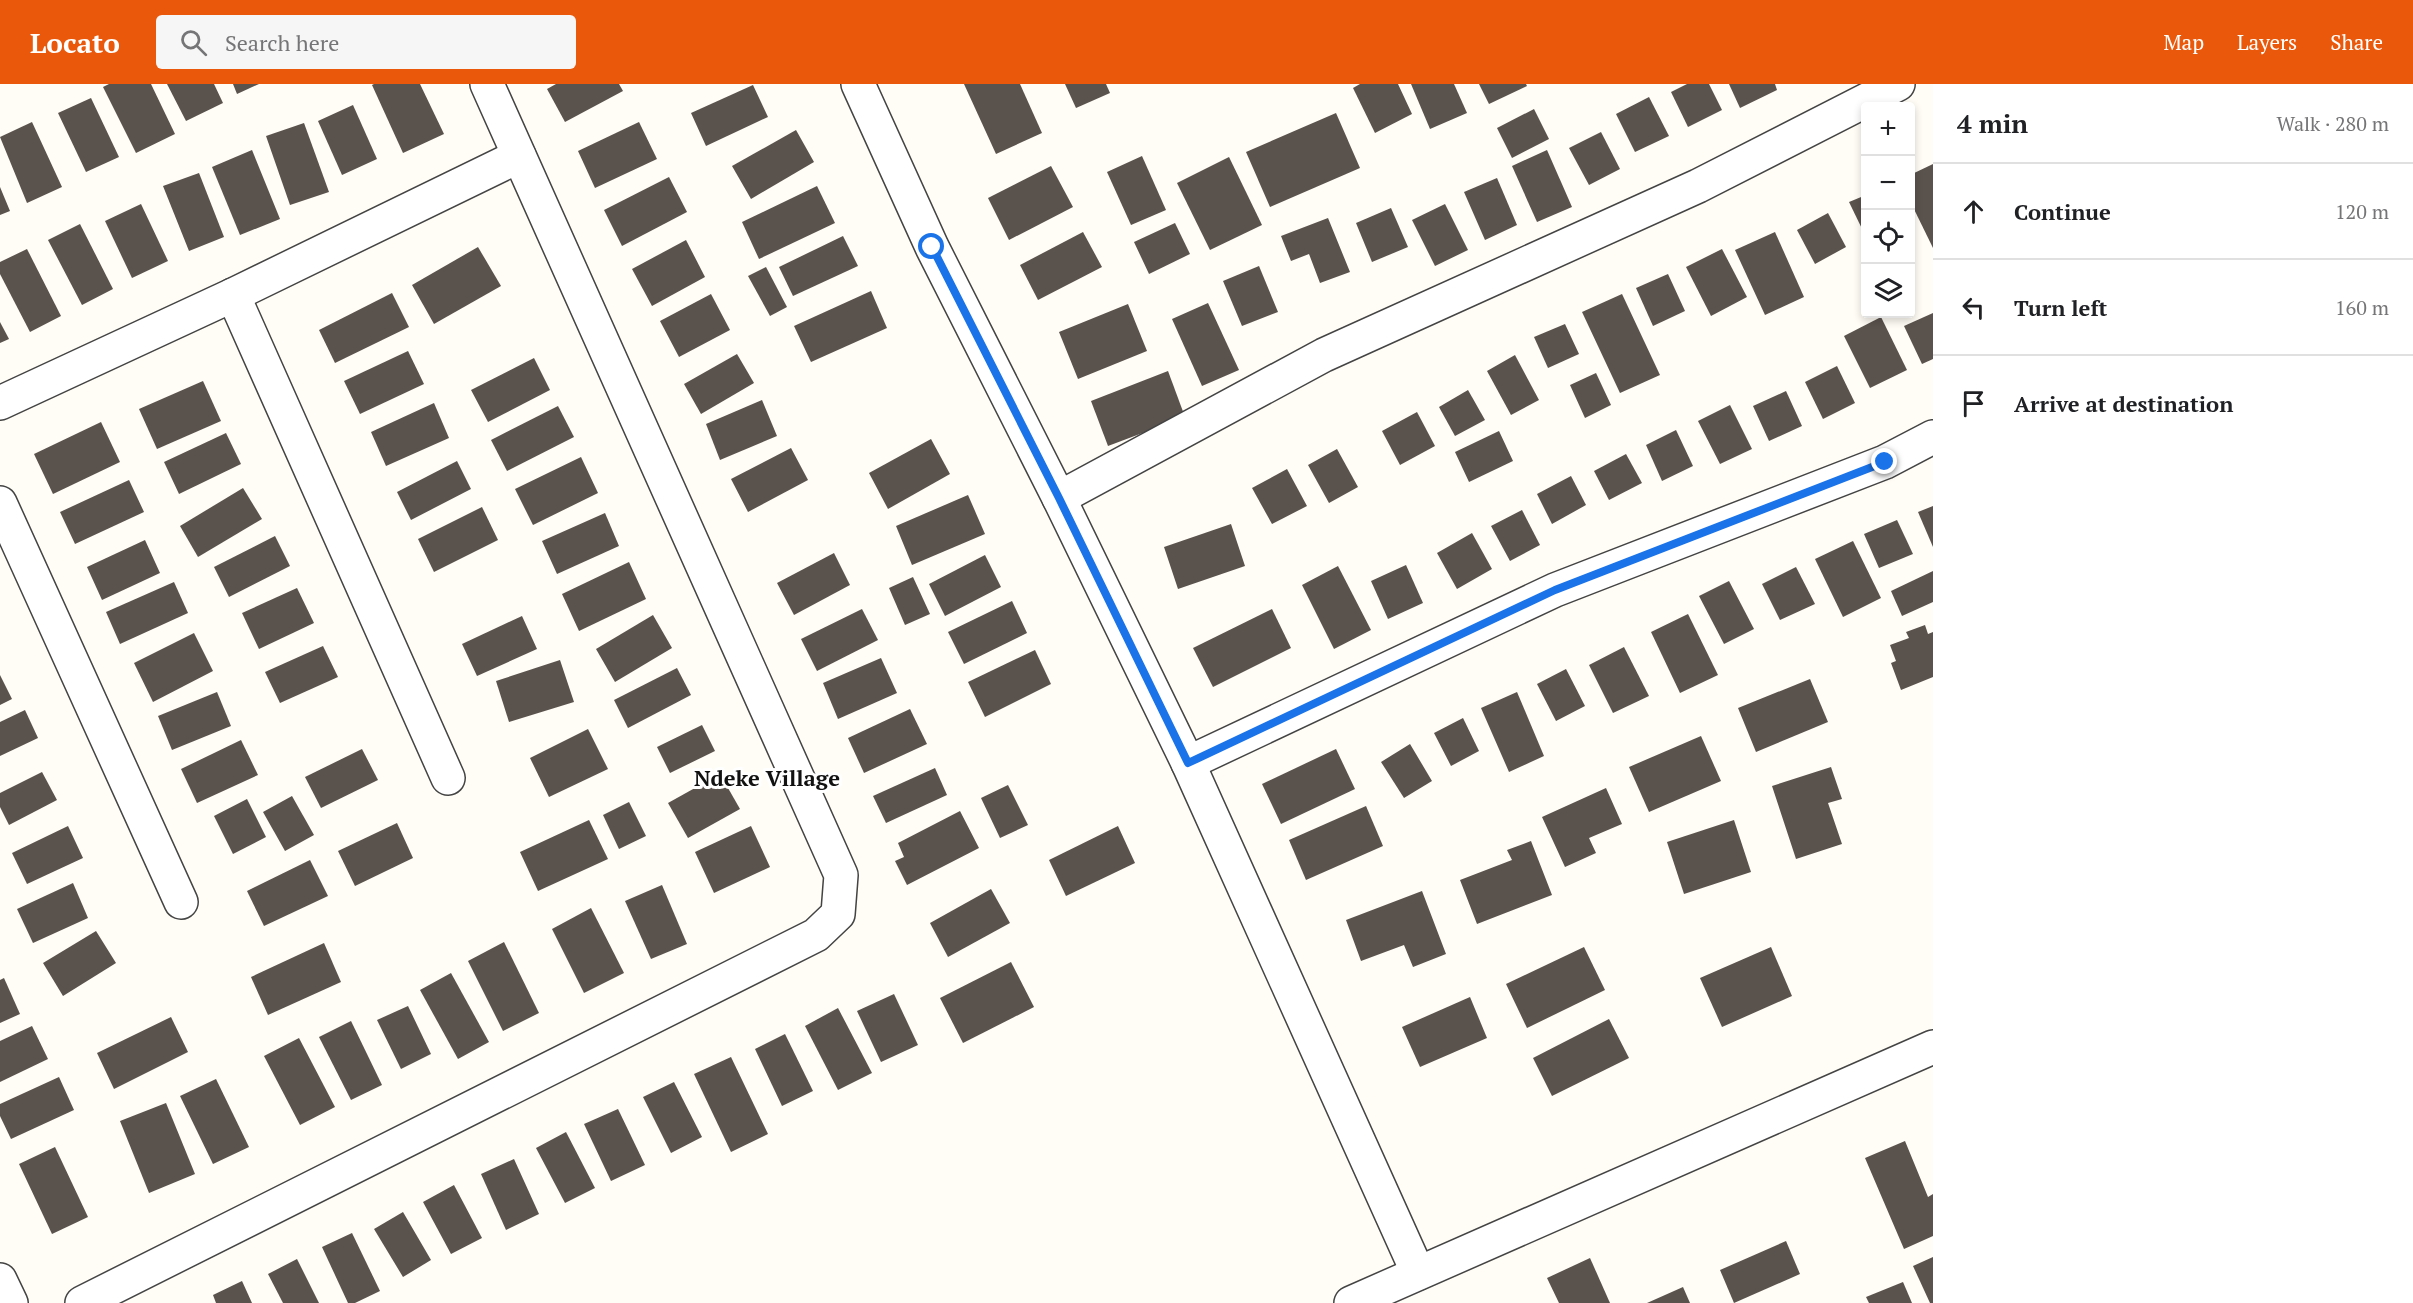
<!DOCTYPE html>
<html lang="en">
<head>
<meta charset="utf-8">
<style>
	:root { --surface:#fff; --page:#f6f6f6; --text:#202124; --muted:#757577; --line:#e0e0e0; --accent:#ea580c }
	body { margin:0; font-family:"PT Serif",serif; background:var(--page); color:var(--text) }
	.controls { position:absolute; right:18px; top:18px; display:grid; overflow:hidden; border-radius:6px; box-shadow:0 3px 9px #0003 }
	.controls button { width:54px; height:54px; display:grid; place-items:center; padding:0; border:0; border-bottom:2px solid var(--line); background:var(--surface); color:var(--text); font:30px sans-serif }
	.stop { position:absolute; width:18px; height:18px; margin:-14px; border:4px solid #1a73e8; border-radius:50%; background:#fff }
	.stop.end { background:#1a73e8; border-color:#fff; box-shadow:0 2px 6px #0008 }
	.list { margin:0; padding:0; list-style:none }
	h2 { display:flex; justify-content:space-between; align-items:center; height:78px; margin:0; padding:0 24px; font-size:26px }
	h2 small { font-size:20px; font-weight:400; color:var(--muted) }
	.list li { display:grid; grid-template-columns:39px 1fr auto; gap:18px; align-items:center; box-sizing:border-box; height:96px; padding:0 24px; border-top:2px solid var(--line) }
	.list b { display:block; font-size:22px; white-space:nowrap }
	.list em { font-size:20px; font-style:normal; color:var(--muted) }
	.icon { flex:none; width:33px; height:33px; fill:none; stroke:currentColor; stroke-width:2; stroke-linecap:round; stroke-linejoin:round }
	.map { position:relative; flex:none; width:1933px; height:1219px; overflow:hidden }
	header { display:flex; align-items:center; gap:36px; box-sizing:border-box; height:84px; padding:0 30px; background:var(--accent); color:#fff }
	header strong { font-size:28px }
	nav { display:flex; gap:33px; margin-inline-start:auto; font-size:21px }
	.search { width:420px; height:54px; background:var(--page); display:flex; align-items:center; gap:15px; box-sizing:border-box; padding:0 21px; border-radius:6px; color:var(--muted); font-size:22px }
	main { display:flex }
	aside { flex:1; background:var(--surface) }
	.map>svg:first-child { display:block }
	.building { fill:#5a524d }
	.lines { fill:none; stroke-linecap:round; stroke-linejoin:round }
	.minor-casing { stroke:#444; stroke-width:36 }
	.minor { stroke:#fff; stroke-width:33 }
	.route { stroke:#1a73e8; stroke-width:8 }
	.labels { text-anchor:middle; dominant-baseline:central; stroke-width:6; stroke-linejoin:round; paint-order:stroke }
	.district-label { font-size:22px; font-weight:bold; fill:#111; stroke:#fff }
</style>
</head>
<body>
<header>
<strong>Locato</strong>
<div class="search"><svg class="icon" aria-label="search" viewBox="0 0 24 24"><circle cx="10" cy="10" r="6"/><path d="M15 15l6 6"/></svg>Search here</div>
<nav><a>Map</a><a>Layers</a><a>Share</a></nav>
</header>
<main>
<div class="map">
<svg width="1933" height="1219" viewBox="0 0 1933 1219">
	<rect width="100%" height="100%" fill="#fffdf5"/>
	<g class="building">
		<path d="M109 0H151L175 50 136 69 103 3Z"/>
		<path d="M167 0H214L223 19 186 37Z"/>
		<path d="M233 0H259L237 10Z"/>
		<path d="M374 0H420L444 50 403 69 372 1Z"/>
		<path d="M556 0H619L623 7 565 38 547 5Z"/>
		<path d="M964 0H1020L1042 49 996 70Z"/>
		<path d="M1065 0H1106L1110 9 1076 24Z"/>
		<path d="M1360 0H1398L1412 30 1375 49 1353 4Z"/>
		<path d="M1411 0H1454L1467 29 1430 45Z"/>
		<path d="M1479 0H1526L1527 2 1489 20Z"/>
		<path d="M1687 0H1709L1722 26 1688 43 1671 8Z"/>
		<path d="M1729 0H1775L1777 6 1740 24Z"/>
		<path d="M753 1 768 33 706 62 691 29Z"/>
		<path d="M1649 13 1669 52 1635 68 1616 30Z"/>
		<path d="M91 14 119 73 86 88 58 29Z"/>
		<path d="M353 21 377 75 342 91 318 37Z"/>
		<path d="M1534 25 1549 55 1512 74 1497 44Z"/>
		<path d="M1336 29 1360 84 1270 123 1246 68Z"/>
		<path d="M32 38 62 103 27 119 0 53Z"/>
		<path d="M639 38 657 75 595 104 578 67Z"/>
		<path d="M304 39 329 108 290 121 266 52Z"/>
		<path d="M796 46 814 78 751 115 732 82Z"/>
		<path d="M1601 48 1620 85 1589 101 1569 64Z"/>
		<path d="M252 66 280 135 240 151 212 83Z"/>
		<path d="M1547 66 1572 123 1537 138 1512 82Z"/>
		<path d="M1142 72 1166 126 1131 141 1107 88Z"/>
		<path d="M1229 73 1262 141 1210 166 1177 99Z"/>
		<path d="M1933 80V164L1910 117V91Z"/>
		<path d="M1051 82 1073 123 1009 156 988 114Z"/>
		<path d="M199 89 224 153 189 167 163 102Z"/>
		<path d="M669 93 687 128 622 162 604 126Z"/>
		<path d="M1497 94 1517 141 1485 156 1464 108Z"/>
		<path d="M817 102 835 139 759 175 742 138Z"/>
		<path d="M0 103 10 127 0 131Z"/>
		<path d="M1866 111V153L1849 118Z"/>
		<path d="M141 120 168 177 132 194 105 137Z"/>
		<path d="M1445 120 1468 166 1435 182 1412 136Z"/>
		<path d="M1391 124 1408 163 1372 178 1356 139Z"/>
		<path d="M1828 129 1846 163 1815 180 1797 146Z"/>
		<path d="M1328 134 1350 188 1320 199 1309 170 1291 177 1281 152Z"/>
		<path d="M1175 139 1190 170 1149 190 1134 158Z"/>
		<path d="M80 140 113 205 82 221 48 156Z"/>
		<path d="M1083 148 1102 183 1038 216 1020 181Z"/>
		<path d="M1775 148 1804 213 1765 231 1735 166Z"/>
		<path d="M843 152 858 182 793 212 779 183Z"/>
		<path d="M686 156 705 193 652 222 632 185Z"/>
		<path d="M478 163 501 202 434 240 412 201Z"/>
		<path d="M27 165 61 232 30 248 0 190V178Z"/>
		<path d="M1722 165 1747 213 1711 232 1686 183Z"/>
		<path d="M1259 182 1278 228 1242 242 1223 197Z"/>
		<path d="M766 183 787 223 770 232 748 192Z"/>
		<path d="M1668 190 1685 227 1653 242 1636 204Z"/>
		<path d="M871 207 887 244 811 278 794 242Z"/>
		<path d="M392 209 409 243 335 279 319 246Z"/>
		<path d="M711 210 730 246 679 273 660 237Z"/>
		<path d="M1622 210 1660 291 1620 309 1582 228Z"/>
		<path d="M1208 219 1239 286 1202 302 1172 235Z"/>
		<path d="M1128 220 1147 267 1078 295 1059 248Z"/>
		<path d="M1933 229V275L1922 280 1904 242Z"/>
		<path d="M1881 233 1907 286 1870 304 1844 252Z"/>
		<path d="M0 238 9 255 0 259Z"/>
		<path d="M1565 240 1579 270 1548 284 1534 253Z"/>
		<path d="M408 267 424 300 360 330 344 297Z"/>
		<path d="M737 270 754 299 701 330 684 300Z"/>
		<path d="M1515 271 1539 316 1511 331 1487 287Z"/>
		<path d="M534 274 550 306 488 338 471 306Z"/>
		<path d="M1837 282 1855 319 1823 335 1805 298Z"/>
		<path d="M1168 287 1185 333 1108 362 1091 317Z"/>
		<path d="M1596 289 1611 321 1585 334 1570 301Z"/>
		<path d="M203 297 221 337 157 365 139 325Z"/>
		<path d="M1468 306 1485 336 1455 352 1439 323Z"/>
		<path d="M1786 307 1802 342 1769 357 1753 322Z"/>
		<path d="M762 316 777 352 720 376 706 340Z"/>
		<path d="M434 319 449 354 386 382 371 348Z"/>
		<path d="M1730 321 1752 365 1720 380 1698 337Z"/>
		<path d="M558 322 574 353 507 387 491 356Z"/>
		<path d="M1417 328 1435 362 1400 381 1382 347Z"/>
		<path d="M101 338 120 378 53 410 34 370Z"/>
		<path d="M1676 346 1693 382 1662 397 1646 361Z"/>
		<path d="M1499 347 1513 377 1469 398 1455 368Z"/>
		<path d="M226 349 241 380 179 410 164 378Z"/>
		<path d="M931 355 950 390 888 425 869 389Z"/>
		<path d="M791 364 808 396 748 428 731 395Z"/>
		<path d="M1337 365 1358 403 1329 419 1308 381Z"/>
		<path d="M1626 370 1642 399 1609 416 1594 387Z"/>
		<path d="M581 373 598 409 533 441 515 405Z"/>
		<path d="M457 377 471 405 411 436 397 408Z"/>
		<path d="M1287 385 1307 422 1272 440 1252 404Z"/>
		<path d="M1571 392 1586 421 1552 440 1537 410Z"/>
		<path d="M129 396 144 428 75 460 60 428Z"/>
		<path d="M243 404 262 435 198 473 180 442Z"/>
		<path d="M968 411 985 450 912 481 896 442Z"/>
		<path d="M1933 422V463L1918 428Z"/>
		<path d="M482 423 498 456 434 488 418 455Z"/>
		<path d="M1522 426 1540 461 1510 477 1491 442Z"/>
		<path d="M605 429 619 462 557 490 542 457Z"/>
		<path d="M1897 436 1913 470 1879 484 1864 450Z"/>
		<path d="M1231 440 1245 482 1178 505 1164 463Z"/>
		<path d="M1472 449 1492 485 1457 505 1437 469Z"/>
		<path d="M275 452 290 482 229 513 214 483Z"/>
		<path d="M145 456 160 489 102 516 87 483Z"/>
		<path d="M1853 457 1881 514 1843 533 1815 475Z"/>
		<path d="M834 469 850 501 794 531 777 499Z"/>
		<path d="M985 471 1001 503 945 532 929 500Z"/>
		<path d="M629 478 646 515 579 547 562 510Z"/>
		<path d="M1406 481 1423 519 1388 535 1371 497Z"/>
		<path d="M1338 482 1371 546 1334 565 1302 501Z"/>
		<path d="M1796 483 1815 520 1780 536 1762 500Z"/>
		<path d="M1933 487V518L1902 532 1891 507Z"/>
		<path d="M913 493 930 530 905 541 889 504Z"/>
		<path d="M1729 497 1754 545 1724 560 1699 512Z"/>
		<path d="M174 498 188 529 120 560 106 528Z"/>
		<path d="M297 504 314 539 259 565 242 529Z"/>
		<path d="M1012 517 1027 549 964 580 948 548Z"/>
		<path d="M862 525 878 556 817 587 801 555Z"/>
		<path d="M1272 525 1291 564 1213 603 1193 564Z"/>
		<path d="M1688 530 1718 591 1680 609 1651 548Z"/>
		<path d="M653 531 672 564 615 598 596 565Z"/>
		<path d="M522 532 537 565 477 592 462 560Z"/>
		<path d="M1925 541 1928 550 1933 548V593L1901 606 1891 579 1896 577 1890 561 1909 554 1906 548Z"/>
		<path d="M194 549 213 587 153 618 134 579Z"/>
		<path d="M323 562 338 593 280 619 265 588Z"/>
		<path d="M1624 563 1649 612 1613 629 1589 581Z"/>
		<path d="M1035 566 1051 600 985 633 968 598Z"/>
		<path d="M881 574 897 609 838 635 823 599Z"/>
		<path d="M560 576 574 618 509 638 496 597Z"/>
		<path d="M677 584 691 611 628 644 614 616Z"/>
		<path d="M1566 585 1585 622 1556 637 1537 600Z"/>
		<path d="M0 591 12 615 0 621Z"/>
		<path d="M1810 595 1828 638 1756 668 1738 624Z"/>
		<path d="M217 608 231 642 172 666 158 632Z"/>
		<path d="M1517 608 1544 672 1509 688 1481 624Z"/>
		<path d="M910 625 927 660 864 689 848 654Z"/>
		<path d="M25 626 38 654 0 672V638Z"/>
		<path d="M1463 634 1479 667 1451 682 1434 649Z"/>
		<path d="M702 641 715 667 670 689 657 663Z"/>
		<path d="M588 645 608 685 549 713 530 674Z"/>
		<path d="M1701 652 1721 697 1649 728 1629 683Z"/>
		<path d="M241 656 258 691 197 719 181 685Z"/>
		<path d="M1410 660 1432 697 1404 714 1381 678Z"/>
		<path d="M362 665 378 696 321 724 305 693Z"/>
		<path d="M1336 665 1355 705 1281 740 1262 700Z"/>
		<path d="M1831 683 1842 715 1828 719 1842 760 1796 775 1772 702Z"/>
		<path d="M935 684 947 711 886 739 873 712Z"/>
		<path d="M42 688 57 716 9 741 0 723V709Z"/>
		<path d="M720 690 740 725 688 754 668 719Z"/>
		<path d="M1008 701 1028 741 1000 754 981 714Z"/>
		<path d="M1606 704 1622 740 1589 754 1596 769 1565 783 1542 733Z"/>
		<path d="M292 712 314 751 285 767 263 728Z"/>
		<path d="M247 715 266 753 233 770 214 732Z"/>
		<path d="M629 718 646 752 619 765 603 731Z"/>
		<path d="M1366 722 1383 762 1306 796 1289 756Z"/>
		<path d="M960 727 979 764 907 801 895 777 904 773 898 759Z"/>
		<path d="M589 736 608 775 538 807 520 768Z"/>
		<path d="M1734 736 1751 788 1684 810 1667 758Z"/>
		<path d="M397 739 413 774 355 802 338 767Z"/>
		<path d="M68 742 83 774 27 800 12 769Z"/>
		<path d="M751 742 770 783 714 809 695 768Z"/>
		<path d="M1118 742 1135 779 1066 812 1049 776Z"/>
		<path d="M1531 757 1552 811 1477 840 1460 796 1512 776 1507 766Z"/>
		<path d="M310 776 328 812 264 842 247 807Z"/>
		<path d="M73 799 88 834 33 859 17 825Z"/>
		<path d="M662 801 687 860 651 875 625 817Z"/>
		<path d="M991 805 1010 839 948 873 930 839Z"/>
		<path d="M1422 807 1446 870 1413 883 1404 861 1361 877 1346 836Z"/>
		<path d="M591 824 624 889 584 909 552 845Z"/>
		<path d="M96 847 116 879 63 912 43 879Z"/>
		<path d="M504 858 539 929 503 947 468 877Z"/>
		<path d="M324 859 341 898 268 931 251 893Z"/>
		<path d="M1584 863 1605 906 1527 944 1506 900Z"/>
		<path d="M1771 863 1792 912 1722 943 1700 894Z"/>
		<path d="M1011 878 1034 923 963 959 940 914Z"/>
		<path d="M451 889 489 958 458 975 420 906Z"/>
		<path d="M4 894 20 930 0 939V896Z"/>
		<path d="M894 910 918 961 881 978 857 927Z"/>
		<path d="M1470 913 1487 954 1420 983 1402 943Z"/>
		<path d="M408 922 431 970 401 985 377 936Z"/>
		<path d="M838 924 872 989 838 1006 805 942Z"/>
		<path d="M171 933 188 968 114 1005 97 969Z"/>
		<path d="M1609 935 1629 974 1552 1012 1533 974Z"/>
		<path d="M351 937 382 1001 351 1016 319 953Z"/>
		<path d="M32 942 48 975 0 998V957Z"/>
		<path d="M785 950 813 1007 782 1022 755 965Z"/>
		<path d="M299 954 335 1023 300 1041 264 972Z"/>
		<path d="M731 973 768 1050 731 1068 694 990Z"/>
		<path d="M59 993 74 1026 11 1055 0 1032V1020Z"/>
		<path d="M216 995 249 1063 213 1080 180 1012Z"/>
		<path d="M674 998 702 1053 671 1069 643 1013Z"/>
		<path d="M166 1019 195 1090 149 1109 120 1037Z"/>
		<path d="M618 1025 645 1081 611 1097 584 1040Z"/>
		<path d="M566 1048 595 1104 565 1119 536 1064Z"/>
		<path d="M1905 1057 1928 1113 1933 1110V1152L1904 1165 1865 1074Z"/>
		<path d="M55 1063 88 1133 52 1150 19 1080Z"/>
		<path d="M514 1075 539 1130 506 1146 481 1090Z"/>
		<path d="M454 1101 482 1154 451 1170 423 1118Z"/>
		<path d="M403 1128 431 1176 403 1193 374 1145Z"/>
		<path d="M352 1149 380 1207 355 1219H348L322 1163Z"/>
		<path d="M1786 1157 1800 1190 1734 1219 1720 1186Z"/>
		<path d="M1933 1173V1219H1930L1913 1182Z"/>
		<path d="M1590 1174 1610 1219H1559L1547 1194Z"/>
		<path d="M297 1175 319 1219H283L268 1190Z"/>
		<path d="M242 1197 252 1219H216L213 1211Z"/>
		<path d="M1903 1198 1912 1219H1869L1866 1213Z"/>
		<path d="M1683 1203 1690 1219H1647Z"/>
	</g>
	<g class="lines">
		<g class="minor-casing">
			<g id="minor">
				<path d="M858 0 932 163 1059 414 1188 679 1418 1189"/>
				<path d="M233 211 448 694"/>
				<path d="M0 319 233 211 519 72"/>
				<path d="M1059 414 1324 271 1698 102 1898 0"/>
				<path d="M0 419 181 818"/>
				<path d="M1188 679 1555 506 1885 378 1933 353"/>
				<path d="M0 1196 11 1219"/>
				<path d="M82 1219 816 851 838 830 841 791 487 0"/>
				<path d="M1351 1219 1933 963"/>
			</g>
		</g>
		<use href="#minor" class="minor"/>
	</g>
	<g class="lines">
		<path class="route" d="M932 163 1059 414 1188 679 1555 506 1885 378"/>
	</g>
	<g class="labels">
		<g class="district-label">
			<text x="767" y="693">Ndeke Village</text>
		</g>
	</g>
</svg>
<div class="controls">
<button>+</button>
<button>−</button>
<button><svg class="icon" aria-label="locate" viewBox="0 0 24 24"><circle cx="12" cy="12" r="6"/><path d="M12 2v4M12 18v4M2 12h4M18 12h4"/></svg></button>
<button><svg class="icon" aria-label="layers" viewBox="0 0 24 24"><path d="M12 4l9 5-9 5-9-5zM3 14l9 5 9-5"/></svg></button>
</div>
<div class="stop" style="left:932px;top:163px"></div>
<div class="stop end" style="left:1885px;top:378px"></div>
</div>
<aside>
<h2>4 min<small>Walk · 280 m</small></h2>
<ul class="list">
<li><svg class="icon" aria-label="ahead" viewBox="0 0 24 24"><path d="M12 20V5M6 11l6-6 6 6"/></svg><div><b>Continue</b></div><em>120 m</em></li>
<li><svg class="icon" aria-label="left" viewBox="0 0 24 24"><path d="M17 20v-9H6M10 6l-5 5 5 5"/></svg><div><b>Turn left</b></div><em>160 m</em></li>
<li><svg class="icon" aria-label="arrive" viewBox="0 0 24 24"><path d="M6 21V4h12l-3 4 3 4H6"/></svg><div><b>Arrive at destination</b></div></li>
</ul>
</aside>
</main>
</body>
</html>
